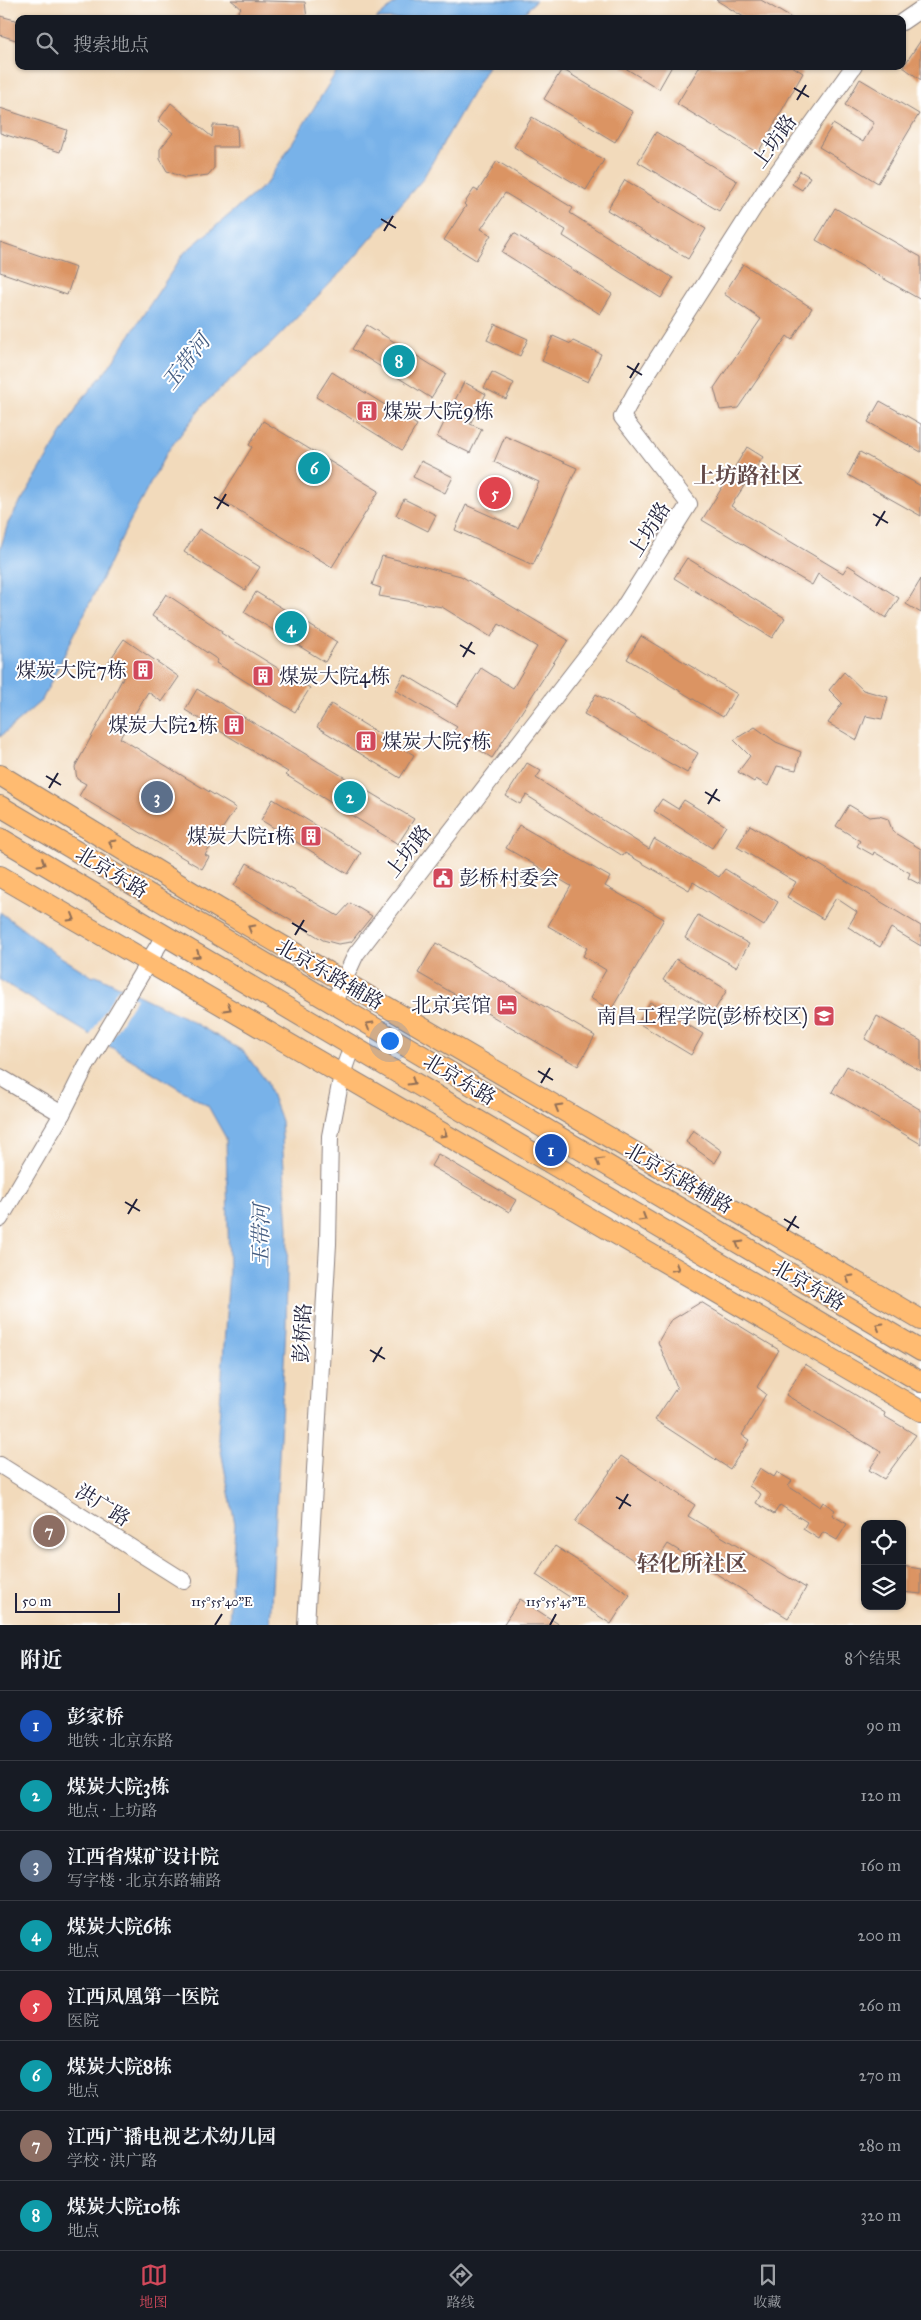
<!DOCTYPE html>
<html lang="zh">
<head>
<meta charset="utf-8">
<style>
	:root { --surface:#171b24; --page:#20242c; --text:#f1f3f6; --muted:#9ea1a6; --line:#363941; --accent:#d1495b }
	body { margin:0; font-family:"IM FELL Great Primer","Noto Serif SC",serif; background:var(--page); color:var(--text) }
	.controls { position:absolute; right:15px; bottom:15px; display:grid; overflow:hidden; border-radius:10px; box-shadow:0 1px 4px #0004 }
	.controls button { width:45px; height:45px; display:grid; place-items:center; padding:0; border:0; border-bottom:1px solid var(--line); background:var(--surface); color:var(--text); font:25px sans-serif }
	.scale { position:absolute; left:15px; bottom:12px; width:105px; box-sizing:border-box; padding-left:5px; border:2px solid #22223b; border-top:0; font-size:14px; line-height:18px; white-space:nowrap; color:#22223b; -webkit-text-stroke:4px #fff; paint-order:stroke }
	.you { position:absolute; left:389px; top:1040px; width:18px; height:18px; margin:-12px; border:4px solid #fff; border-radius:50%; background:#1a73e8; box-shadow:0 0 0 8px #1a73e833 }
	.badge { display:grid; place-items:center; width:32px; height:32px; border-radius:50%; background:var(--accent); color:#fff; font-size:16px; font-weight:700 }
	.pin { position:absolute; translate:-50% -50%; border:2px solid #fff; box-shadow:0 1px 5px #0006 }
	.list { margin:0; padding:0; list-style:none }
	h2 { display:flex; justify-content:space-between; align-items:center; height:65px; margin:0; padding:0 20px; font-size:21px }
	h2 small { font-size:16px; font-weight:400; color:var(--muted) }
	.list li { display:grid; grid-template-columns:32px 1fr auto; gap:15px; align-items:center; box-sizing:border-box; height:70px; padding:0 20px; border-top:1px solid var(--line) }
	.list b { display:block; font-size:19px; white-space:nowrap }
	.list p { margin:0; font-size:16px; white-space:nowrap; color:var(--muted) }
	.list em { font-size:16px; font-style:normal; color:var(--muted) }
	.icon { flex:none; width:28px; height:28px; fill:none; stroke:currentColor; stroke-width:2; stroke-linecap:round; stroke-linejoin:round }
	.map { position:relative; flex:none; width:921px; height:1625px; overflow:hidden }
	.search { position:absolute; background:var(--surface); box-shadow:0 1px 4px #0004; left:15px; right:15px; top:15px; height:55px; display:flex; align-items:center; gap:12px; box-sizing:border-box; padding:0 18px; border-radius:10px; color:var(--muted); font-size:19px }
	.sheet { height:625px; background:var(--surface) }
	nav { display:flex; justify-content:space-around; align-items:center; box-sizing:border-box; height:70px; border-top:1px solid var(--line); background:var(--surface); font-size:14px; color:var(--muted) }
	nav a { display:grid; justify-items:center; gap:2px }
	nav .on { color:var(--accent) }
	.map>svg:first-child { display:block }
	.water { fill:#78b2e9; stroke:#4d6a92 }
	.pier { fill:#f2dabb }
	.building { fill:#db9463 }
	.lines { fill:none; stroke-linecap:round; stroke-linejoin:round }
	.minor-casing { stroke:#8a7e7b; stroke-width:18 }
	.major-casing { stroke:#8a7e7b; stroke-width:22 }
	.minor { stroke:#fff; stroke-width:16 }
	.major { stroke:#ffbb71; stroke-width:20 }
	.oneway { stroke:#906e56 }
	.ticks { fill:none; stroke:#22223b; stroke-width:2 }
	.labels { text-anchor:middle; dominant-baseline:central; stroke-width:4; stroke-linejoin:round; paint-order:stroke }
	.street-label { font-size:20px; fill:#22223b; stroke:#fff }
	.poi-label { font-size:20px; fill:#22223b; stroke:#fff; text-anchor:end }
	.water-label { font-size:21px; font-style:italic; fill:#445c81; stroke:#fff }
	.quarter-label { font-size:22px; font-weight:bold; fill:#634a49; stroke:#fff }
	.ticks-label { font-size:12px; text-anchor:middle; fill:#22223b; stroke:#fff; stroke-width:4; stroke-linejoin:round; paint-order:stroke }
</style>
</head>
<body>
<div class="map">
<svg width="921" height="1625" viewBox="0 0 921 1625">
	<rect width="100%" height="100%" fill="#fff"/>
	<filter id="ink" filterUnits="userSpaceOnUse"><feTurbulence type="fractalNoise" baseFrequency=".02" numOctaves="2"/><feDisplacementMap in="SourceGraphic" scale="10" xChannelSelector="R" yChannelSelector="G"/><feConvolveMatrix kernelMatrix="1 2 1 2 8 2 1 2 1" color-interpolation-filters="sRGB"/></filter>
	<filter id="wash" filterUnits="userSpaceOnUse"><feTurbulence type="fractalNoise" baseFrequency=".0096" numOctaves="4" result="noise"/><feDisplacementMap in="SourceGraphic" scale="20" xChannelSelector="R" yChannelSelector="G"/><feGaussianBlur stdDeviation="1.12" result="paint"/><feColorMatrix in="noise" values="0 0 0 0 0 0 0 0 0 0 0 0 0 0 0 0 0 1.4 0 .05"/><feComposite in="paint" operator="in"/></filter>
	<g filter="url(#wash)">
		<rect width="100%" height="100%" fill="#f2dabb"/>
		<g class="water">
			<path d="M399 0H536L519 19H376Z"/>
			<path d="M340 66H488L422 180 349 264 274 341 205 403 167 452 126 529 42 700 0 737V550L8 523 82 399 106 371 184 253 267 183Z"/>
			<path d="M0 912 53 952 93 977 96 975 184 1017 243 1051 267 1082 281 1121 288 1229 286 1326 270 1625H229L235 1524 218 1435 229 1270 226 1138 208 1106 0 980Z"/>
		</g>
		<path class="pier" d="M118 988 136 999 106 1047 89 1037Z"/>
		<g id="blocks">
			<g class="building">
				<path d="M231 0 305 2 307 19H233L241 8Z"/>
				<path d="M716 0H761L793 19H747Z"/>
				<path d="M0 16 19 21V41L0 35Z"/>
				<path d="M921 40V80L903 67Z"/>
				<path d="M622 66H672L659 89Z"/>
				<path d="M700 66H792L803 73 758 153 677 104Z"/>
				<path d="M562 69 633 112 615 142 544 99Z"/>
				<path d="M860 79 919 114 878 183 819 147 833 124 863 142 874 123 845 105Z"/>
				<path d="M171 103 212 137 213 125 237 126 238 147H214V168L208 175 185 178 167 171 160 159V149L173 133 158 121Z"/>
				<path d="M0 108 67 130 60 152 0 133Z"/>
				<path d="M532 117 604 160 586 190 514 147Z"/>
				<path d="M656 132 737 181 719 211 638 162Z"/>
				<path d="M497 161 573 208 570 213 673 278 661 298 563 236 566 230 505 193 481 229 491 235 476 260 444 240 466 206 464 204 474 189 478 191Z"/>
				<path d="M800 171 810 177 802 190 792 184Z"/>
				<path d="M625 180 706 229 688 259 607 210Z"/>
				<path d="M835 208 921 257V300L816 240Z"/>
				<path d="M514 233 612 294 600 314 502 252Z"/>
				<path d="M0 242 76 268 67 295 0 272Z"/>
				<path d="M743 264 812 308 792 340 787 336 738 408 720 410 714 388 761 319 724 294Z"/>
				<path d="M495 324 528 339 520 356 487 340Z"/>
				<path d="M367 325 446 374 431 398 352 349Z"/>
				<path d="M553 336 571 344 573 341 601 354 588 382 542 361Z"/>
				<path d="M332 372 417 425 402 450 316 397Z"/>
				<path d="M492 372 514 383 506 399 484 388Z"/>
				<path d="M464 382 486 394 470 424 482 429 470 453 437 437Z"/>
				<path d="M880 401 921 424V452L868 422Z"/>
				<path d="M263 421 379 491 332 567 220 499 252 447 249 445Z"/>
				<path d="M505 436 577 468 533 565 455 530 466 505 518 528 539 482 494 462Z"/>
				<path d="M747 447 763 457 731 506 843 573 848 565 899 598 886 618 818 574 812 585 702 520Z"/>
				<path d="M860 452 921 486V516L848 475Z"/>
				<path d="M421 461 453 477 445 493 413 477Z"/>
				<path d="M404 499 436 515 428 531 396 515Z"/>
				<path d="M199 529 260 567 245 590 184 552Z"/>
				<path d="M382 556 461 576 568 640 492 758 452 733 457 727 395 690 404 674 457 706 481 668 513 688 537 647 499 624 491 637 442 607 379 596 381 588 372 585Z"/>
				<path d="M687 558 785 618 772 638 674 578Z"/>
				<path d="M921 579V613L906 604Z"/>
				<path d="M256 592 337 642 325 662 244 612Z"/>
				<path d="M166 594 222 631 221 633 310 688 295 712 216 663 218 660 152 616Z"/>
				<path d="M641 636 737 694 723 717 627 659Z"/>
				<path d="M124 639 179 677 162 702 148 692 120 738 236 808 205 855 209 857 202 869 79 796 86 784 77 779 75 767 124 676 107 664Z"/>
				<path d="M844 672 863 690 888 697 882 719 866 716 857 740 828 723 842 703 829 690Z"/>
				<path d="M197 689 414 819 398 844 286 775 288 772 185 710Z"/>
				<path d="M596 694 698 753 687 773 584 714Z"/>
				<path d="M331 704 414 755 400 778 317 727Z"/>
				<path d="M755 727 776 742 801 752 796 770 777 766 768 786 756 779 754 782 738 772 750 756 734 740Z"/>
				<path d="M527 763 541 771 536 778 649 849 654 839 719 877 725 869 778 902 764 926 693 882 689 890 625 853 623 856 526 795 520 804 506 796Z"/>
				<path d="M273 799 361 853 348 874 261 820Z"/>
				<path d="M662 799 678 809 684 800 726 826 712 848 654 811Z"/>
				<path d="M849 805 869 817 879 816 888 819 893 832 921 849V885L908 878 910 873 874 852 873 855 857 846 860 841 836 826Z"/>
				<path d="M519 825 610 877 605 886 664 919 611 1010 590 998 606 970 583 956 587 948 548 926 571 886 506 848Z"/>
				<path d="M750 825 809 860 810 859 921 926V946L891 928 880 947 848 927 857 912 836 898 823 919 787 897 796 882 737 847Z"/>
				<path d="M247 863 338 916 350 903 372 916 351 942 338 944 323 940 234 886Z"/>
				<path d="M698 915 749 944 736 967 685 938Z"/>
				<path d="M436 943 595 1036 578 1066 418 973Z"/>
				<path d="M676 959 727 990 714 1011 663 980Z"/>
				<path d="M650 1002 703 1034 691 1055 638 1023Z"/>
				<path d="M877 1016 921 1041V1071L865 1039Z"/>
				<path d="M847 1066 921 1110V1144L832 1092Z"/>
				<path d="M693 1130 722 1151 715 1163 686 1142Z"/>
				<path d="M438 1154 516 1200 509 1212 431 1166Z"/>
				<path d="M701 1302 779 1350 757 1387 766 1394 742 1435 749 1440 730 1469 655 1420 677 1387 658 1342 670 1321Z"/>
				<path d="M805 1364 885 1413 884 1416 916 1435 884 1479 869 1470 881 1452 786 1395Z"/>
				<path d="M621 1456 695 1505 688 1516 806 1588 788 1618 668 1544 650 1571 575 1522Z"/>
				<path d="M760 1468 774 1477 777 1472 792 1481 788 1486 820 1507 823 1502 835 1510 832 1515 847 1524 837 1540 823 1532 819 1539 803 1529 807 1522 780 1505 774 1514 756 1503 761 1494 749 1486Z"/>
				<path d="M555 1546 630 1595 611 1624 536 1575Z"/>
				<path d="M902 1566 921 1569V1594L902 1592Z"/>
				<path d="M520 1599 560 1625H503Z"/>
			</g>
		</g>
	</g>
	<g filter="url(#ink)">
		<use href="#blocks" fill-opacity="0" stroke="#8a7e7b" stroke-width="1"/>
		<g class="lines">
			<g class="minor-casing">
				<g id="minor">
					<path d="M902 22 921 9"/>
					<path d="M333 1004 356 954 622 610 689 504 622 417 635 393 769 184 854 66"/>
					<path d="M0 1077 62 1114"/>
					<path d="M0 1219 62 1114 86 1066 164 936"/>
					<path d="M0 1465 184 1581"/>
					<path d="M306 1625 328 1244 330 1136 342 1074 352 1046"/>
				</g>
			</g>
			<g class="major-casing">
				<g id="major">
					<path d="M0 775 218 908 921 1320"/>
					<path d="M0 806 921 1351"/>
					<path d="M0 838 921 1382"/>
					<path d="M0 876 921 1411"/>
				</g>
			</g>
			<use href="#minor" class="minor"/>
			<use href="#major" class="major"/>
		</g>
		<defs><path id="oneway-chevron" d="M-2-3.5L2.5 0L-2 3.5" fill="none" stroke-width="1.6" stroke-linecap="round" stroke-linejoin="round" transform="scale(1.25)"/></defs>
		<g class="oneway">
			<use href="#oneway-chevron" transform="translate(112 843) rotate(-149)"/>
			<use href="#oneway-chevron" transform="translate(42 863) rotate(31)"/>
			<use href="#oneway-chevron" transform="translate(72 918) rotate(30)"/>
			<use href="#oneway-chevron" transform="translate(251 928) rotate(-150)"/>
			<use href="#oneway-chevron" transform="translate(197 955) rotate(31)"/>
			<use href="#oneway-chevron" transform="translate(228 1008) rotate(30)"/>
			<use href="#oneway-chevron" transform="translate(369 1025) rotate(-149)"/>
			<use href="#oneway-chevron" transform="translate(412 1082) rotate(31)"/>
			<use href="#oneway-chevron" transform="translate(558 1107) rotate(-150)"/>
			<use href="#oneway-chevron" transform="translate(444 1134) rotate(30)"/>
			<use href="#oneway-chevron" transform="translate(599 1161) rotate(-150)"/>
			<use href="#oneway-chevron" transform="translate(643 1218) rotate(31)"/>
			<use href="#oneway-chevron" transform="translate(739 1244) rotate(-150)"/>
			<use href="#oneway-chevron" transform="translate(676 1268) rotate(30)"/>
			<use href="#oneway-chevron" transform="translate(849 1278) rotate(-150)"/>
			<use href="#oneway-chevron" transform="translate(879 1326) rotate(-150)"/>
		</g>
	</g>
	<path class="ticks" d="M794 88 809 97M797 100 806 85M381 219 396 228M384 231 393 216M627 366 642 375M630 378 639 363M214 497 229 506M217 509 226 494M873 514 888 523M876 526 885 511M460 645 475 654M463 657 472 642M46 776 61 785M49 788 58 773M705 792 720 801M708 804 717 789M292 923 307 932M295 935 304 920M538 1071 553 1080M541 1083 550 1068M125 1202 140 1211M128 1214 137 1199M784 1219 799 1228M787 1231 796 1216M370 1350 385 1359M373 1362 382 1347M616 1497 631 1506M619 1509 628 1494M215 1625 222 1614M550 1625 556 1614"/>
	<defs>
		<g id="building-square" transform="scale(1.125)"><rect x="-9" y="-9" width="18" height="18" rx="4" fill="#d1495b" stroke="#fff"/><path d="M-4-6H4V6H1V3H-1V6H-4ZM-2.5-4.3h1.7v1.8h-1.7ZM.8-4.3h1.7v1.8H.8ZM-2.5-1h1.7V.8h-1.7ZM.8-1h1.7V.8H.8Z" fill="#fff"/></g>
		<g id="civic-square" transform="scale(1.125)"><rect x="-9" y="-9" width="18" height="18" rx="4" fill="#d1495b" stroke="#fff"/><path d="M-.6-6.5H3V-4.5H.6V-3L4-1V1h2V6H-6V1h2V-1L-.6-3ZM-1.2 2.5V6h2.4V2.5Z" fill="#fff"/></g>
		<g id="hotel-square" transform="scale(1.125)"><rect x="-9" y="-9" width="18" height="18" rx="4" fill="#d1495b" stroke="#fff"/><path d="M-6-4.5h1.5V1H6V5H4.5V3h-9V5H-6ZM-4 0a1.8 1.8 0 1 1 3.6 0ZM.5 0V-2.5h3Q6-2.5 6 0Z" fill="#fff"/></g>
		<g id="university-square" transform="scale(1.125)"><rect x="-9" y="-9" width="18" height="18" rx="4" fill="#d1495b" stroke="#fff"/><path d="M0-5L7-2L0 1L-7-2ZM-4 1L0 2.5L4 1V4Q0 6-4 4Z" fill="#fff"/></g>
	</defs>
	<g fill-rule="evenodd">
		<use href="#building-square" x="367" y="411"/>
		<use href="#building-square" x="143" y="670"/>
		<use href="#building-square" x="263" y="676"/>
		<use href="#building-square" x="234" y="725"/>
		<use href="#building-square" x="366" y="741"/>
		<use href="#building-square" x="311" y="836"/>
		<use href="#civic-square" x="443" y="878"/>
		<use href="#hotel-square" x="507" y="1005"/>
		<use href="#university-square" x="824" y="1016"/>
	</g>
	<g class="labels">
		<g class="street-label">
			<text transform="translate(774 141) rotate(-54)">上坊路</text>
			<text transform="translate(649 529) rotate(-58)">上坊路</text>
			<text transform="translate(408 851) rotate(-52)">上坊路</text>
			<text transform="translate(112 872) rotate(31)">北京东路</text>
			<text transform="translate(330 974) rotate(30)">北京东路辅路</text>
			<text transform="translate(460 1079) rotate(31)">北京东路</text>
			<text transform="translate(679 1178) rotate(30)">北京东路辅路</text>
			<text transform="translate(809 1285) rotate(30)">北京东路</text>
			<text transform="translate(302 1333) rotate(-87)">彭桥路</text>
			<text transform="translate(103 1505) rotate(32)">洪广路</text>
		</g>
		<g class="poi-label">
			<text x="383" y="411" text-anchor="start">煤炭大院9栋</text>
			<text x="127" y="670">煤炭大院7栋</text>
			<text x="279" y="676" text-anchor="start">煤炭大院4栋</text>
			<text x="218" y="725">煤炭大院2栋</text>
			<text x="382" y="741" text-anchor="start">煤炭大院5栋</text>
			<text x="295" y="836">煤炭大院1栋</text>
			<text x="459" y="878" text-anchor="start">彭桥村委会</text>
			<text x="491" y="1005">北京宾馆</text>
			<text x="808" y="1016">南昌工程学院(彭桥校区)</text>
		</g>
		<g class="water-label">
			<text transform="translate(186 362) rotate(-52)">玉带河</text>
			<text transform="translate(261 1236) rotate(-89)">玉带河</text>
		</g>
		<g class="quarter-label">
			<text x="748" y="475">上坊路社区</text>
			<text x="692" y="1563">轻化所社区</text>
		</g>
	</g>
	<g class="ticks-label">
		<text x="222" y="1606">115°55'40"E</text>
		<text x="556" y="1606">115°55'45"E</text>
	</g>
</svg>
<div class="controls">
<button><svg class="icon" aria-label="locate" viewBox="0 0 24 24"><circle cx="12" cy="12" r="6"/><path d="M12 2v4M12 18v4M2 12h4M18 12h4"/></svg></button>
<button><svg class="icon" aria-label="layers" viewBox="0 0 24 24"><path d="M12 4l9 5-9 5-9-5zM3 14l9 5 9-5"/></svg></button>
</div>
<div class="scale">50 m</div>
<div class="you"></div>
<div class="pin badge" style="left:551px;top:1150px;background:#1a4fb4">1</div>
<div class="pin badge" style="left:350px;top:797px;background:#0f9aa8">2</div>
<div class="pin badge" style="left:157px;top:797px;background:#5c6f8a">3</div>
<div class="pin badge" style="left:291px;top:627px;background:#0f9aa8">4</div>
<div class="pin badge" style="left:495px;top:493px;background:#e0444e">5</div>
<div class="pin badge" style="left:314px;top:468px;background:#0f9aa8">6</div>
<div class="pin badge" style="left:49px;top:1531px;background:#8d6e63">7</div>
<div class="pin badge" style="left:399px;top:361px;background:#0f9aa8">8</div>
<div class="search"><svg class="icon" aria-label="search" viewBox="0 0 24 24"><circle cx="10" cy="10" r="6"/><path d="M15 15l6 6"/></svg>搜索地点</div>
</div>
<section class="sheet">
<h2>附近<small>8个结果</small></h2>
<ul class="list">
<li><span class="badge" style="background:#1a4fb4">1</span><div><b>彭家桥</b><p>地铁 · 北京东路</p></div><em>90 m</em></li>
<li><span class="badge" style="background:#0f9aa8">2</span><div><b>煤炭大院3栋</b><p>地点 · 上坊路</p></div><em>120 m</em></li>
<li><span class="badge" style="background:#5c6f8a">3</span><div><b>江西省煤矿设计院</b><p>写字楼 · 北京东路辅路</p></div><em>160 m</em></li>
<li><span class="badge" style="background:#0f9aa8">4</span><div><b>煤炭大院6栋</b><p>地点</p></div><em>200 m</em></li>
<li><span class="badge" style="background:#e0444e">5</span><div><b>江西凤凰第一医院</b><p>医院</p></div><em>260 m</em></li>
<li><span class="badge" style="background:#0f9aa8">6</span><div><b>煤炭大院8栋</b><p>地点</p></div><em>270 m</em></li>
<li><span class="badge" style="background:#8d6e63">7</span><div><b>江西广播电视艺术幼儿园</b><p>学校 · 洪广路</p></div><em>280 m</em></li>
<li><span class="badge" style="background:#0f9aa8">8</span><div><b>煤炭大院10栋</b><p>地点</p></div><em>320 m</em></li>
</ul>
</section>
<nav>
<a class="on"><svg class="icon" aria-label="map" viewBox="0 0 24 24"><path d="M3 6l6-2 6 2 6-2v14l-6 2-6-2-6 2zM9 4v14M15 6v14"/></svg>地图</a>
<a><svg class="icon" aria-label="directions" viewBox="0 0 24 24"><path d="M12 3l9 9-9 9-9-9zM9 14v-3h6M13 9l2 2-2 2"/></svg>路线</a>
<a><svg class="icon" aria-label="saved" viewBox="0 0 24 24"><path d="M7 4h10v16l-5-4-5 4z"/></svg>收藏</a>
</nav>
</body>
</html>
